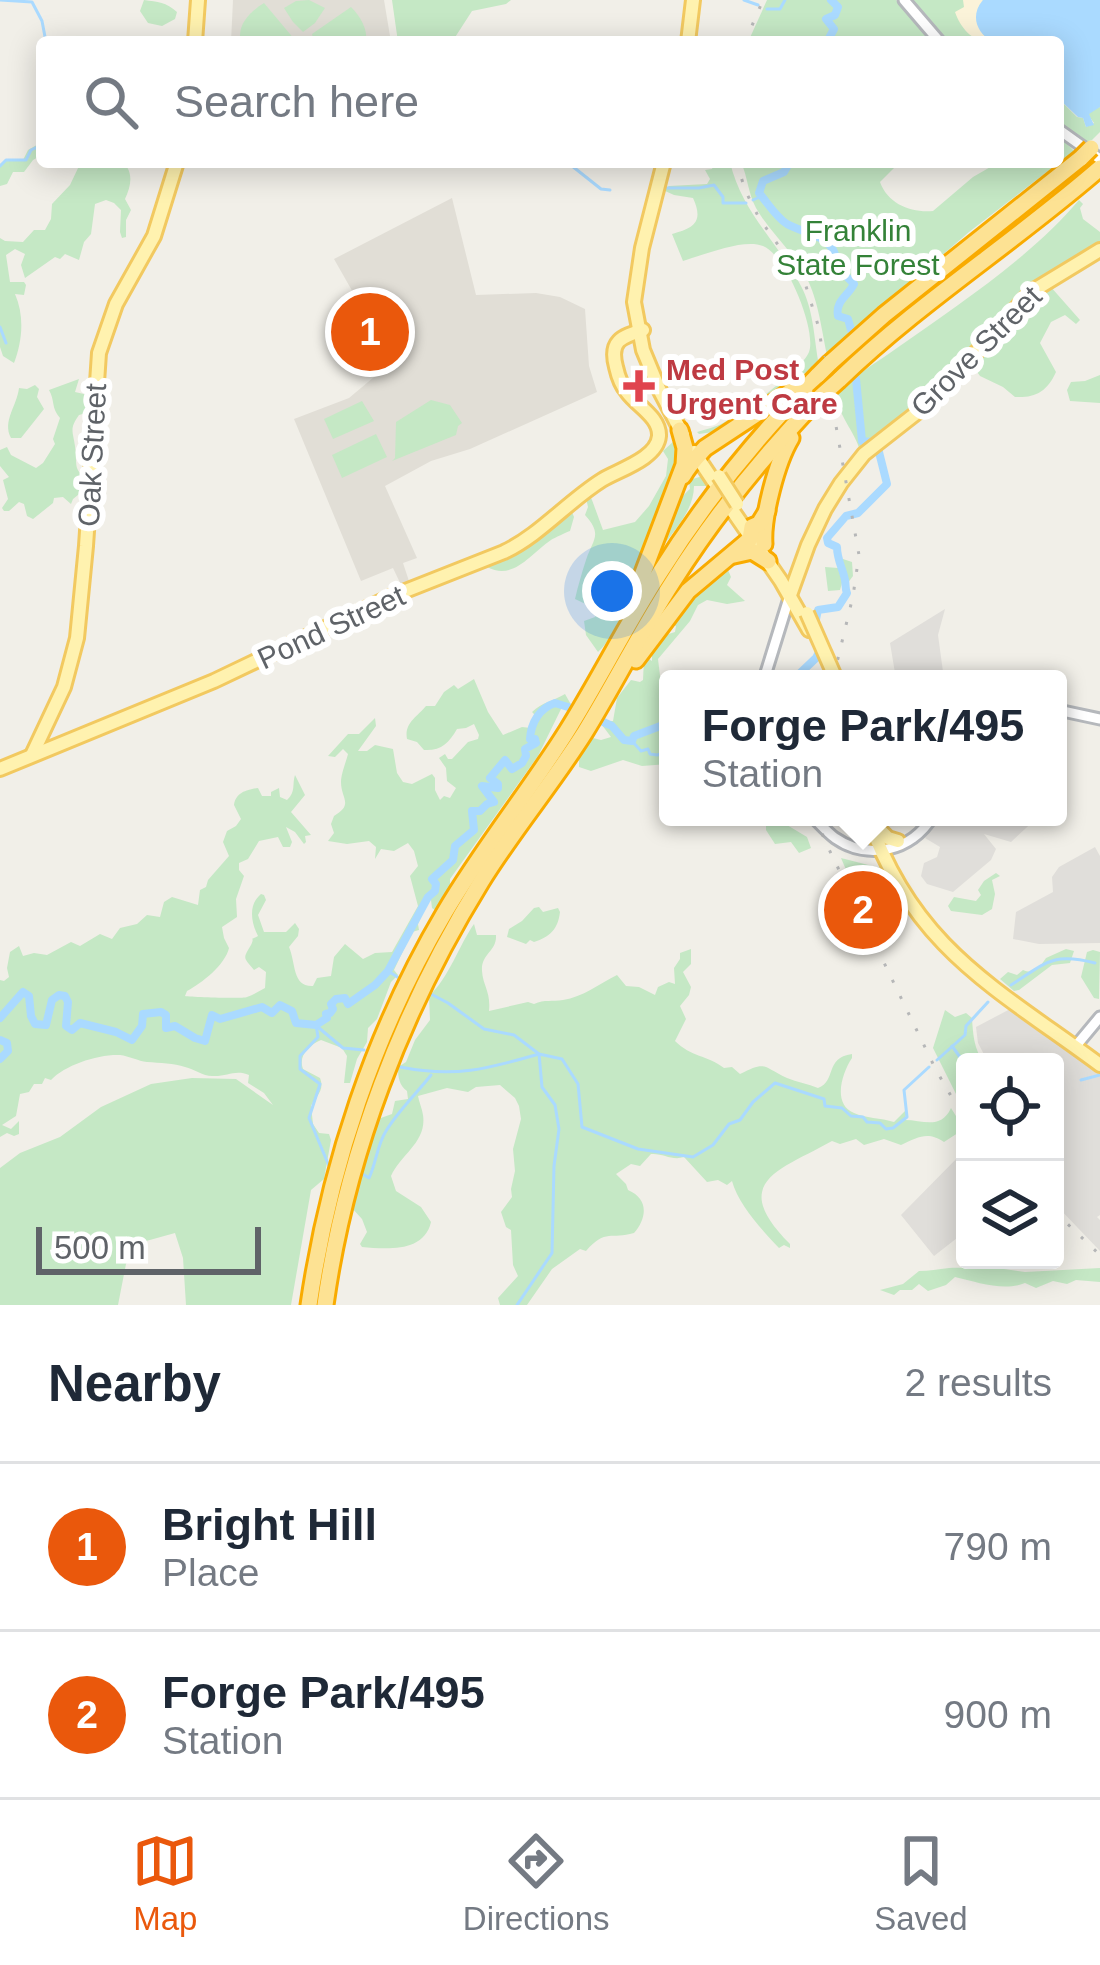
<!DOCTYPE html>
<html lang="en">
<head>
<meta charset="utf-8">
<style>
	:root { --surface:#fff; --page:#f2f2f3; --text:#1f2937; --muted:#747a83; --line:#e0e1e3; --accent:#ea580c }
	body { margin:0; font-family:Helvetica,sans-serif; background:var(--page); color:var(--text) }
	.controls { position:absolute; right:36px; bottom:36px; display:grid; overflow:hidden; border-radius:12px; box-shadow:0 6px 30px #0003 }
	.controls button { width:108px; height:108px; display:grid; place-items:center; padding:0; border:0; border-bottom:3px solid var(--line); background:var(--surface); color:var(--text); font:60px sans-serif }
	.scale { position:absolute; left:36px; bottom:30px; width:225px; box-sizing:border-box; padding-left:12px; border:6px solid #5f6368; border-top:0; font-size:33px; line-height:42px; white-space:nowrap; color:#5f6368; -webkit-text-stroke:9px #fff; paint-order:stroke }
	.you { position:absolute; left:612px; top:591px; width:42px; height:42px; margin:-30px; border:9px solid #fff; border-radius:50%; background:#1a73e8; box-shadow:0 0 0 18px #1a73e833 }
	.badge { display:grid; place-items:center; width:78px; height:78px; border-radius:50%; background:var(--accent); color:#fff; font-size:39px; font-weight:700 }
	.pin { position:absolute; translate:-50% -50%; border:6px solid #fff; box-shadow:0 3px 12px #0006 }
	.popup { position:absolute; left:659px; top:670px; width:408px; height:156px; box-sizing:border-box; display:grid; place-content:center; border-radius:12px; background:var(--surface); filter:drop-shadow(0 3px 9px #0005); font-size:39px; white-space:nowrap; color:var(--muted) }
	.popup b { font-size:45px; color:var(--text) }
	.popup::after { content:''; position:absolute; left:50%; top:100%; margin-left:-24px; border:24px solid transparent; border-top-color:var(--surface) }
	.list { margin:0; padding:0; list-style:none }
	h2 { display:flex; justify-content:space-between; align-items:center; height:156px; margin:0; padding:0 48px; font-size:51px }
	h2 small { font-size:39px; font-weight:400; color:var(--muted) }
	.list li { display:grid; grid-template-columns:78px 1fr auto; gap:36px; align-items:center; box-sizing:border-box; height:168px; padding:0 48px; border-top:3px solid var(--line) }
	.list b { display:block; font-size:45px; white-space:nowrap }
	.list p { margin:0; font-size:39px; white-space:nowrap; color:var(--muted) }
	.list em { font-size:39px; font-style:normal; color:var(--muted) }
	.icon { flex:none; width:66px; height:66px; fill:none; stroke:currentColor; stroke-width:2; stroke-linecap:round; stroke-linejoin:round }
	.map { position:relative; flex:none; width:1100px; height:1305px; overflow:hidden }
	.search { position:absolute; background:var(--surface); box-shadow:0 6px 30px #0003; left:36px; right:36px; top:36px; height:132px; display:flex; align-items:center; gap:30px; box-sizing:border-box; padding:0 42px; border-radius:12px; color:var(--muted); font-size:45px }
	.sheet { height:492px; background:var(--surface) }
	nav { display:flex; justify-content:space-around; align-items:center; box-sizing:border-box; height:168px; border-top:3px solid var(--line); background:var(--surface); font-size:33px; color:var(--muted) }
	nav a { display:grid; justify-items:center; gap:6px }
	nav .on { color:var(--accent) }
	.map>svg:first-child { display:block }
	.industrial { fill:#e0deda }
	.education { fill:#e1ded6 }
	.green { fill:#c5e8c5 }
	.sand { fill:#fbf3d9 }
	.water { fill:#aadaff }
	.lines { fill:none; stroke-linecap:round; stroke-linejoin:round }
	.stream { stroke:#aadaff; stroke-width:3 }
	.river { stroke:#aadaff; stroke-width:8 }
	.minor-casing { stroke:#b5b8bc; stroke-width:15 }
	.major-casing { stroke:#f2c960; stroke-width:18 }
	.highway-casing { stroke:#f9ab00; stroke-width:21 }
	.minor { stroke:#fff; stroke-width:9 }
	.major { stroke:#fff2af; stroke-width:12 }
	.highway { stroke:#fde293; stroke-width:15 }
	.rail { stroke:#b6b7b8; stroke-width:3; stroke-dasharray:3 15; stroke-linecap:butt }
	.major-bridge-casing { stroke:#f2c960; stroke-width:18; stroke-linecap:butt }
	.highway-bridge-casing { stroke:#f9ab00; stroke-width:21; stroke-linecap:butt }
	.major-bridge { stroke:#fff2af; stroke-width:12 }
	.highway-bridge { stroke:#fde293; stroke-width:15 }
	.health-dot { fill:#e0444e; stroke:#fff; stroke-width:4.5 }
	.labels { text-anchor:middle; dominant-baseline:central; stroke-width:12; stroke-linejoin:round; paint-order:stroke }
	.park-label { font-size:30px; fill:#348238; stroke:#fff }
	.street-label { font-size:30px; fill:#5f6368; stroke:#fff }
	.health-label { font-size:30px; font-weight:bold; fill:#be3a42; stroke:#fff; text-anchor:start }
</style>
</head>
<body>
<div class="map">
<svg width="1100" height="1305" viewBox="0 0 1100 1305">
	<rect width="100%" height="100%" fill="#f1efe8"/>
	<g class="industrial">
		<path d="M945 609 938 635 944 679H896L890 643Z"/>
		<path d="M937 817H1038L1011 842 984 834 996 849 991 860 953 892 927 884 921 876 924 863 937 857 940 847 925 838Z"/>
		<path d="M1095 847 1100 856V943L1039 944 1013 939 1016 912 1053 892 1052 877 1059 867Z"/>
		<path d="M1014 1007 1100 1071V1215L1097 1217 1100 1220V1251L1055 1204V1062H988L978 1043 976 1027Z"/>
		<path d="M965 1150V1247L957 1238 934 1256 901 1215Z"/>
	</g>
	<g class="education">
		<path d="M233 0H384L391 42H231Z"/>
		<path d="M452 198 476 295 536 293 560 297 585 309 589 366 597 392 470 449 431 461 385 486 417 558 403 563 410 584 402 587 393 568 361 581 294 419 349 398 380 372 383 359 371 324 334 259Z"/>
	</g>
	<g class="green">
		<path d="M144 0C158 2 166 2 177 12L175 19 162 26 148 23 140 11Z"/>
		<path d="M309 0 325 8 315 23 303 32 293 22 284 8 296 1Z"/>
		<path d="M392 0H511L506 4 472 11 452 42H398Z"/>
		<path d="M767 0H896L933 42H748Z"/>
		<path d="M908 0H983L980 3 985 38 993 42H942Z"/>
		<path d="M264 3 295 40V42H241C236 25 251 11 264 3Z"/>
		<path d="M351 7C360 16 368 29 366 42H314L312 34Z"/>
		<path d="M1058 98 1077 117 1083 118 1086 127 1094 123 1089 116V111L1100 107V132L1092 140 1082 143 1058 123Z"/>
		<path d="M1058 134 1074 151 969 232 827 355C821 327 818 296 803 271 789 248 769 231 756 208 748 193 748 178 741 162H900L880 182C888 204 911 213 933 211L973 177 999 162H1058Z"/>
		<path d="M42 142V155L33 160 24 172H13L7 184 0 186V164L8 159 23 160 28 150Z"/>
		<path d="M84 162H123C134 173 131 186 125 199L131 210 126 220V237L122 238 120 232 121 210 114 203 106 200 95 204 91 234 84 242 79 260 65 254 60 259 55 257 25 278 21 265 25 254 15 249 6 255 10 282H24L26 285 24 295 15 294C25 317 22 342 14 363L3 356 0 347V238L5 241 23 242 34 230H45L51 219 52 204 70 185 79 166Z"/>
		<path d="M715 162H730C742 213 778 242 801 286 813 308 814 336 818 360L814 367 720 431 699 434 697 432C706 429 716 427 723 423 742 413 802 370 809 352 817 330 786 255 763 246 744 238 703 255 683 261L672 234C694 228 704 222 693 198L674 195 663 190 669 186 707 184 710 179 705 170 712 169Z"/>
		<path d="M1079 200 1083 204 1080 208 1083 219 1100 232V246L1041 279 1002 314 930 396 860 451C855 431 836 414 837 393 856 374 876 363 897 348 958 305 1031 257 1079 200Z"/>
		<path d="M1046 286H1050L1080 320 1076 324 1065 315 1051 322 1040 343 1056 372C1047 392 1035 398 1015 397L1003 387 980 376 972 365 1024 306Z"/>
		<path d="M1100 375V403L1070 401 1067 390 1071 382 1085 381Z"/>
		<path d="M79 379 75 392 97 397V410L79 415C69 429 73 431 75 446 78 468 71 470 94 482L73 499 71 504 63 497 54 498 53 503 33 519 27 516 24 504 19 502 9 511H4L2 508 8 499 3 480 9 477 0 466V450L7 447 11 455 36 468 43 463 55 444 53 439 60 418C51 408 55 400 49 390Z"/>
		<path d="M35 385 39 389 37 397 44 409 21 438H11C2 421 17 406 19 388L27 389Z"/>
		<path d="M431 400 450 405 462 423 458 426 456 435 392 461 395 458 396 422Z"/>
		<path d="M362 401 374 421 333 439 324 419Z"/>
		<path d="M376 434 387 457 342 478 332 455Z"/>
		<path d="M674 441 677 442 678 450C672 466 669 486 664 505 655 534 619 636 598 652L586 635 584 621 595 617 598 610 575 599C578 586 582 572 586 560 593 539 603 535 585 515L588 507 586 498 590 496 592 500 603 530 635 522 649 506 666 476 668 459 663 451Z"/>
		<path d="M703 476 707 481V486H694C694 507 679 525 666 542L664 539C673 521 674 502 690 489L689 480Z"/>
		<path d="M568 512H572L574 517 570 531C567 532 554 538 551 540 530 554 514 581 487 567L522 549Z"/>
		<path d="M840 558 852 562 853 576 847 584 842 583 840 590 828 591 825 567 838 568Z"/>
		<path d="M728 570 731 577 727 585 745 601 727 604 707 600 698 605 690 621 658 659 660 676 668 682V764L642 766 623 760 591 771 579 767V757L593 738 601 740 611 737 599 721H613L617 698 631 680 640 682 643 680 644 659 646 657 652 661V648L662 636 675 632 676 626 668 624 671 619C689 601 705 579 728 570Z"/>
		<path d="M474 679 488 712 503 735 522 727 531 728 535 715 532 712C542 702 554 701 565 694L573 708 562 707 538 756 450 879V886L435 910 432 908 431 900 428 902 418 924 419 930 412 932 394 970 398 975 391 982 377 1019 368 1028 367 1042 357 1059 350 1083H344L347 1056 342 1048 321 1040C309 1045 298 1056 303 1069L320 1078C325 1091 316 1096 311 1106L313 1124 319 1133 329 1134 331 1140 324 1179 311 1190 291 1305H186L183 1258 175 1233 139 1243 126 1264 118 1305H0V1168L20 1153 60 1137 101 1107 151 1084 192 1078 236 1079 273 1105 264 1093 248 1083 249 1075C235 1069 227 1077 212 1076 203 1076 194 1069 185 1067 174 1063 160 1063 147 1062 138 1061 129 1056 120 1055 98 1054 65 1065 51 1080L45 1078 42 1084H34L29 1092 20 1094 16 1116 2 1125 11 1129 19 1121V1134L14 1136 7 1133 0 1137V980L4 981 9 977 7 968 10 952 19 946 23 956 34 953 47 955 71 942 80 946 100 934 112 939 120 928 137 924 147 915 160 917 164 902 172 897 198 905 200 890 206 887 208 880 229 856 223 842 227 831 236 826 241 819 234 805C236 792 247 790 258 788L262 796H271V792L279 788 280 797 287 800C296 792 292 784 295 775L305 795 291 812 311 835 305 836 306 842 304 844 295 832 286 827 292 842 290 847H283L278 837 259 841 248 859 239 863V870L244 876 236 899 237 917 222 927 224 938 229 948C225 965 202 983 187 991L185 996C192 997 243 999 247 997 253 995 259 991 265 988L266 972 259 967 254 970C244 957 242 960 251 945 256 935 247 942 258 936 251 922 248 905 261 894L264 895 266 900 258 915 264 932H286L295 923 299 929 298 936 289 947C296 963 292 987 313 986L317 978 331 976 334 957 345 944 363 959 375 953 392 952 418 906 410 876 418 866 414 851 408 843 394 851 381 849 375 859 376 847 369 841 347 844 328 841 334 833 331 824 334 816C354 804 341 799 341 782 341 774 346 762 348 754L343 749 335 757 328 756 348 734H359L375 718 376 726 358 751H367L375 745 393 749 397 773 403 782 412 784 432 774 435 778V790L440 800 444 796 450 798 456 788 447 781 446 768 439 758 445 754 448 759H452L468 742 478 739 479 735 474 724 466 728 457 729C449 743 441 751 424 750L417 742 407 739C404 723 417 717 426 706H435L444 692 454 685 458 689Z"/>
		<path d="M766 817H783L787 825 807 837 811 848 799 853 791 842 775 844 766 830Z"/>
		<path d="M841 858 884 869 891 884 852 876 847 872Z"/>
		<path d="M996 873 1000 876 992 880 995 894 992 909 982 915 951 911 948 906 954 897 976 901 981 895 978 890 984 881Z"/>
		<path d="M539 907 543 912 558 908 560 912C558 929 550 937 534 942L530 940 526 944 507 937 509 929 522 921 534 908Z"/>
		<path d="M474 924 477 935H496C497 952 481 953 482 971 483 986 491 992 489 1011L528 1002 534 1004C545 999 552 1002 563 1000 583 997 599 984 617 975L626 986 639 987 655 995 658 987 669 982 675 984 674 968 680 959V953L691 949V964L683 972 691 987 689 995 680 1006 686 1019 675 1041C691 1057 707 1055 724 1068L732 1067 740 1074C767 1060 763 1067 787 1078 797 1082 808 1084 818 1088 837 1081 824 1058 852 1054V1058C842 1073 832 1104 854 1113 865 1118 881 1118 894 1122L907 1109 905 1120C923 1120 941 1130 951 1108L964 1129 944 1142C928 1131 918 1137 901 1145L884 1139 864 1145 856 1139 840 1144 832 1141C781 1170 727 1181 790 1244V1248L784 1245 779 1248C762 1230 738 1204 732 1181L727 1185 718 1180 707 1182 684 1157C672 1161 663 1153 651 1154L640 1166 631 1164 616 1174 626 1184 628 1190C649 1199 647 1218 634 1233 611 1240 606 1228 586 1251L580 1249 552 1269 527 1305H500L498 1298 518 1276 513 1265 511 1230 506 1227 501 1212 512 1197 511 1189 515 1171 513 1149 521 1119 519 1106 515 1098 500 1085 476 1087 468 1092 447 1088 418 1096C419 1102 422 1108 423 1115 427 1142 401 1154 391 1176L396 1191 421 1207 431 1222C424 1253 386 1249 362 1247L360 1244 367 1232 362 1219 351 1207 365 1163V1151L372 1128 378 1119 392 1114 395 1101 408 1099 407 1091C399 1085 398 1077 398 1067L406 1062 415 1040 430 1020 429 996C449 978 459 945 474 924Z"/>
		<path d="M1066 949 1074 951 1070 963 1052 965 1019 990 1014 991 1000 979 1008 972 1017 975 1023 970C1035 975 1040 967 1046 958Z"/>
		<path d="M1093 950 1100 952 1099 999 1094 998 1081 977 1087 952Z"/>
		<path d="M945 1010 955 1017 966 1013 972 1018C973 1035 974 1048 983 1062H965V1112L933 1048Z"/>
		<path d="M990 1267 1025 1272 1100 1268V1282L1076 1280 1067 1284 1053 1281 1036 1288 1025 1283C1004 1292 977 1282 955 1277L946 1285 928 1291 919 1284 912 1290H900L894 1295 880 1290 903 1284 919 1271C929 1271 938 1269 949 1268 963 1267 975 1270 990 1267Z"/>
	</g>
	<path class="sand" d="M963 0H983C971 14 979 32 990 42 972 42 960 27 955 12L964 7Z"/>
	<path class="water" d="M983 0H1100V107L1089 114 1094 125 1086 127 1083 118 1078 117 1058 98V42H993C976 33 970 15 983 0Z"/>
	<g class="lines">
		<g class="stream">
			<path d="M0 0 32 2 42 21 46 42"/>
			<path d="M744 0 758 5"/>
			<path d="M767 9H780L785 0"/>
			<path d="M567 162 601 189 610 190"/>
			<path d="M0 166 6 160H26L31 150 42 145"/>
			<path d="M665 188H699L714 185 723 197V203H746"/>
			<path d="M753 200 762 196"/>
			<path d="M0 327 6 343"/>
			<path d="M632 741 641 751 648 749 650 754 657 755 668 752"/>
			<path d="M388 971 399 978"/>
			<path d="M1011 985C1046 963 1052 952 1095 963"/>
			<path d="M431 994 448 1003 484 1029 514 1035 539 1054 562 1059 578 1084 582 1127 638 1149 693 1157 713 1145 729 1124 740 1120 753 1102 775 1083 824 1099 825 1106 842 1108 851 1116 863 1117 867 1122 880 1123 886 1129 893 1128 907 1117 904 1090 929 1067"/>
			<path d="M316 1025 318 1037 300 1056V1069L320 1084 309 1118 329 1166"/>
			<path d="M319 1028 343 1048 364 1050"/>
			<path d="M952 1046 965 1064"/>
			<path d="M937 1060 965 1035 966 1026 988 1002"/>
			<path d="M400 1067C455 1078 487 1069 539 1054L542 1087 555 1105 559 1129 554 1166 552 1253 517 1305"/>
			<path d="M1081 1080 1100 1075"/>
			<path d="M361 1173 369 1178C376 1164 377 1145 386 1131 398 1111 417 1093 431 1075"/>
		</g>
		<g class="river">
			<path d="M827 42 834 29 826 19 835 15 838 7 831 0"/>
			<path d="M790 162 784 172 763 181 759 193C767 202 776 217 787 224 809 236 837 235 837 267L854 284C848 296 835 301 838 316L848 319 851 330"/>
			<path d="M815 624 818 610 838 607 847 593C845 589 846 585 845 580 843 569 837 560 837 547L828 543 827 538 846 516 858 513 887 484 879 452 871 442 862 441 856 379"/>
			<path d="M794 679 816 658 822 646"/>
			<path d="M599 720 612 726 624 740 632 741 634 736 663 725 668 718"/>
			<path d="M0 1018 23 992 29 996 31 1016 35 1024 46 1025 52 1000 59 995 65 996 68 1002 66 1026 72 1030 80 1023 116 1032 132 1040 142 1026 143 1014 161 1012 166 1015V1028L175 1026 195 1038 205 1041 212 1015 220 1019 262 1007 272 1013 280 1005 292 1011 296 1023 316 1025 327 1018 326 1014 330 1013 333 1009 331 1004 336 999 345 998 348 1004 375 985 388 971 428 897 435 891 436 884 432 879 453 860 455 846 474 830 472 811H480L487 804 494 802 482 786 498 788V784L490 778 505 760 512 769 522 763 526 756 525 749 536 743 535 739H530C531 722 540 708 555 703L571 708"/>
			<path d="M0 1040 7 1043 8 1051 0 1059"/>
		</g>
		<g class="minor-casing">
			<g id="minor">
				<path d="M904 0 940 42"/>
				<path d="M1058 129 1100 159"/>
				<path d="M764 679 790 595"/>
				<path d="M1058 710 1100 719"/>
				<path d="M813 817C820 824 827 832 835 838 868 861 912 851 932 817"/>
				<path d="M1075 1047 1100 1017"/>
			</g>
		</g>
		<g class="major-casing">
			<g id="major">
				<path d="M195 42 198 0"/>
				<path d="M688 42 693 0"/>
				<path d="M664 162 642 248 634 302 643 350 660 391 683 435"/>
				<path d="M694 452 714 482"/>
				<path d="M732 510 781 581 809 630"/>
				<path d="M790 595 808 545 825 509 841 483 864 454 933 400 1031 292 1100 250"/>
				<path d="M32 755 64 687 77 638 86 546 99 353 116 304 154 236 177 162"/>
				<path d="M0 769 214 681 390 597 504 552C540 535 567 502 602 480 618 470 657 459 659 436 660 417 637 406 627 392 621 385 618 376 616 367 609 341 621 337 643 330"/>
				<path d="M868 817C913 948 996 988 1100 1065"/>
				<path d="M879 829 888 838 898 841"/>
			</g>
		</g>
		<g class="highway-casing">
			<g id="highway">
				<path d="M830 363 884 315 1081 158"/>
				<path d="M839 380C920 302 1015 242 1100 168"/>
				<path d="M683 476C689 465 697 457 705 448L799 386"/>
				<path d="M764 544C762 517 777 461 791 438"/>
				<path d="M734 555 752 551 768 561"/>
				<path d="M632 602 684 465 685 448 680 430"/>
				<path d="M636 660 688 591 750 539 752 527 759 524 767 511"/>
				<path d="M309 1305C329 1168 374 1032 445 912 482 849 528 793 567 731 599 680 626 625 659 574 704 502 757 436 818 375"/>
				<path d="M325 1305C346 1155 402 1010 481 882 513 830 553 783 585 732 615 683 641 631 672 583 714 516 764 455 819 398"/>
			</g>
		</g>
		<use href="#minor" class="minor"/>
		<use href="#major" class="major"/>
		<use href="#highway" class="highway"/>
		<g class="rail">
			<path d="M745 42 763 0"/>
			<path d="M736 162 746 192 759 218 805 283 818 325 859 555 853 596 833 679"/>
			<path d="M816 817 825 841 936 1070 965 1120"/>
			<path d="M1055 1212 1100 1255"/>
		</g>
		<g class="major-bridge-casing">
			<g id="major-bridge">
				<path d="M719 476 737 504"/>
				<path d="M807 613 836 679"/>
			</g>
		</g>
		<g class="highway-bridge-casing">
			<g id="highway-bridge">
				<path d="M1081 158 1091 148"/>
				<path d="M818 375 830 363"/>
				<path d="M819 398 839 380"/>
			</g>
		</g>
		<use href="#major-bridge" class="major-bridge"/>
		<use href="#highway-bridge" class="highway-bridge"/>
	</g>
	<path class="health-dot" d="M633 368h12v12h12v12h-12v12h-12v-12h-12v-12h12z"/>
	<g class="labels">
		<g class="park-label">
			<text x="858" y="230">Franklin<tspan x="858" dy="34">State Forest</tspan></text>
		</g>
		<g class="street-label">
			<text transform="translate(976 351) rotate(-45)">Grove Street</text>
			<text transform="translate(92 455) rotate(-87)">Oak Street</text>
			<text transform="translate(331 627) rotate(-25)">Pond Street</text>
		</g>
		<g class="health-label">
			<text x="666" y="369">Med Post<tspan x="666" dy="34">Urgent Care</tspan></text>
		</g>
	</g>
</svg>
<div class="controls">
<button><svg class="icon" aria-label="locate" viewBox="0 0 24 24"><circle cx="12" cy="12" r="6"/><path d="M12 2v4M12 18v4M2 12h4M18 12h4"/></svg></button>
<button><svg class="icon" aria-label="layers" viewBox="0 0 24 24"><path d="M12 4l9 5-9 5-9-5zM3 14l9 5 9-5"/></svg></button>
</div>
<div class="scale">500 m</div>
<div class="you"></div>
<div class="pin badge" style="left:370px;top:332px">1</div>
<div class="pin badge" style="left:863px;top:910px">2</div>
<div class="popup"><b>Forge Park/495</b>Station</div>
<div class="search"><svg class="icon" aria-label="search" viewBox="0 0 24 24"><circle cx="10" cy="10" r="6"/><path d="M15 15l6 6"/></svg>Search here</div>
</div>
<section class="sheet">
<h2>Nearby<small>2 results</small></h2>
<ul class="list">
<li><span class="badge">1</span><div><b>Bright Hill</b><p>Place</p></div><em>790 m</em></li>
<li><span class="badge">2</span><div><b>Forge Park/495</b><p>Station</p></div><em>900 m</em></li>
</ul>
</section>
<nav>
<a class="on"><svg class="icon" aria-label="map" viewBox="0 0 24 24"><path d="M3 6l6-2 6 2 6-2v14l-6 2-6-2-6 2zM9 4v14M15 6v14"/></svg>Map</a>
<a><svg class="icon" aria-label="directions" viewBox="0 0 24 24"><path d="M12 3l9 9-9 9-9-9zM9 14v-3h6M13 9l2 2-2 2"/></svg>Directions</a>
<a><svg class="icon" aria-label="saved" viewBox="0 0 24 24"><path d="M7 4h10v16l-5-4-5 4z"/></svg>Saved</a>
</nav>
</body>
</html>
